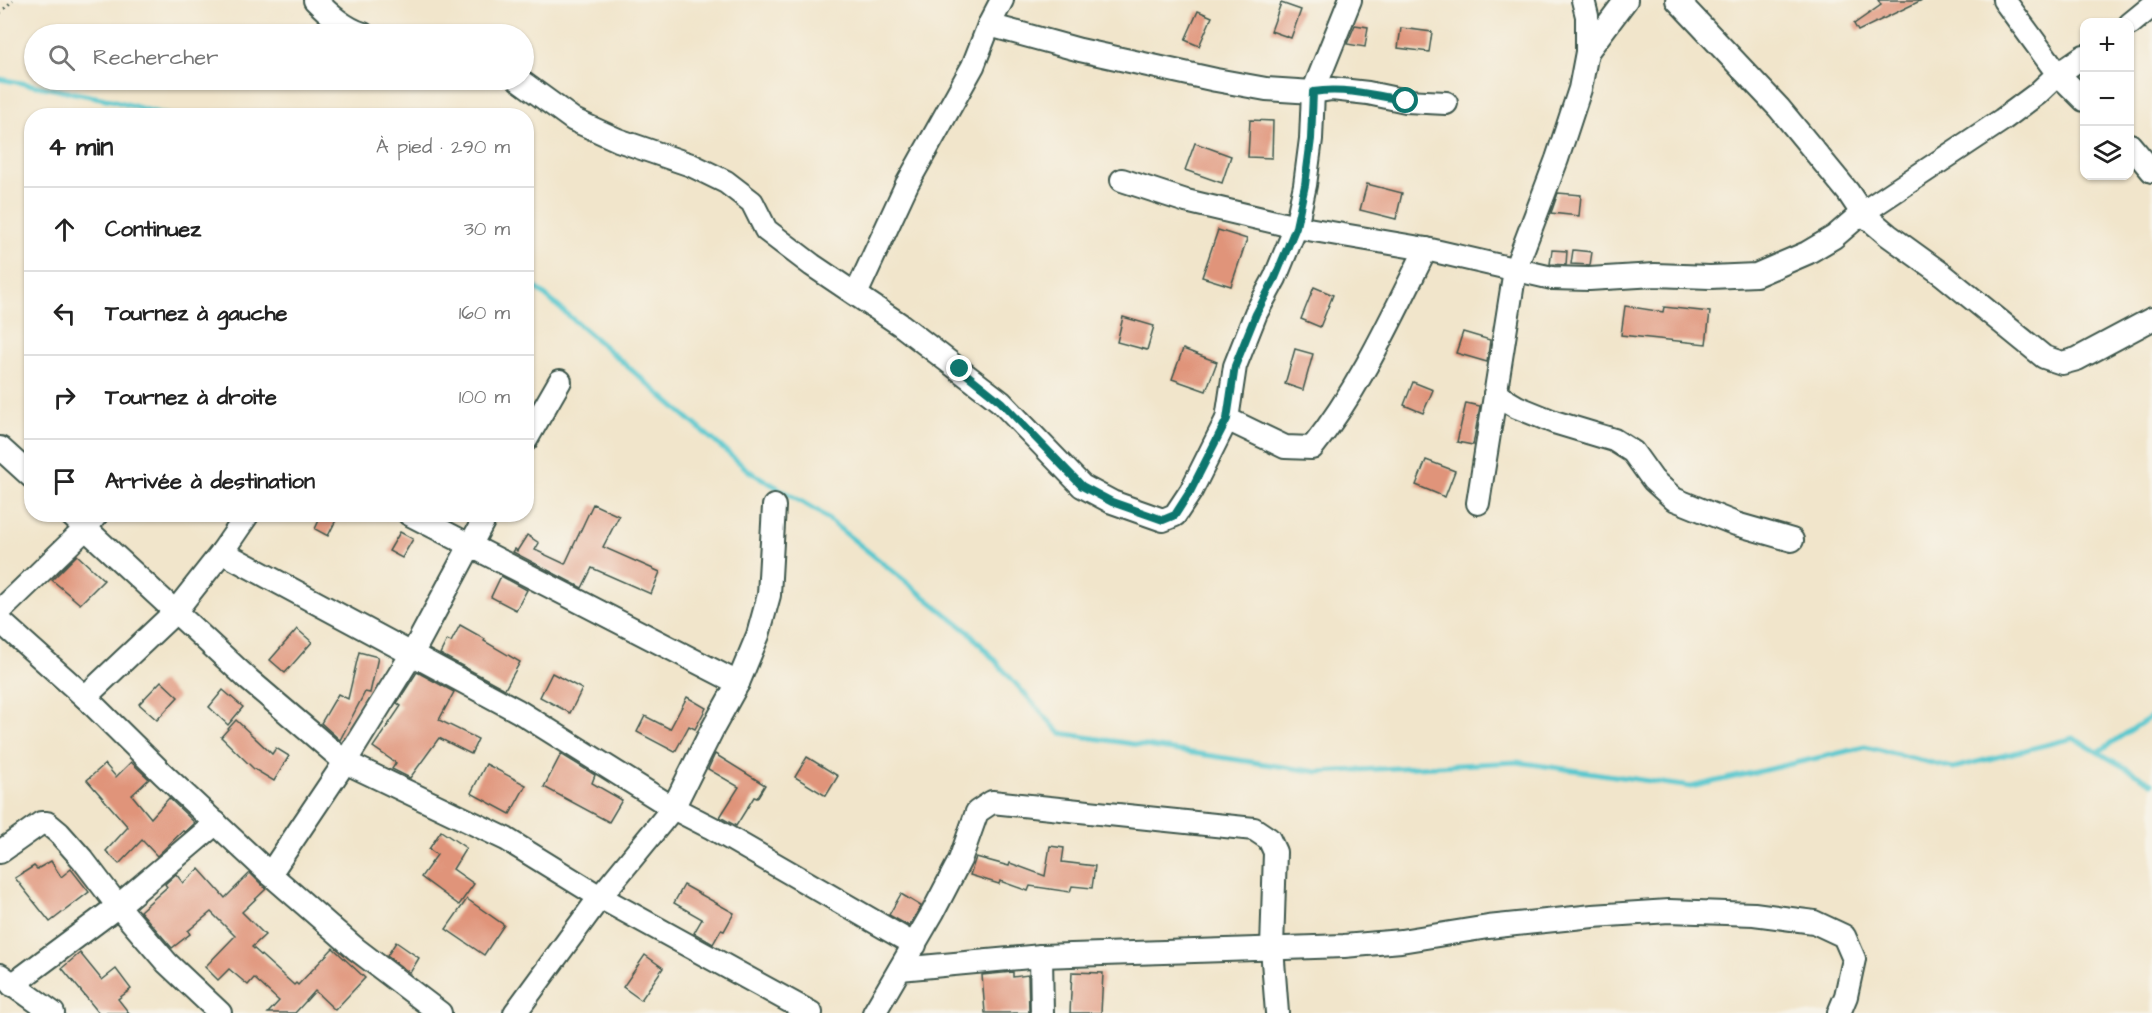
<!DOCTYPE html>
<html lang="fr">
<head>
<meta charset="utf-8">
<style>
	:root { --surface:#fff; --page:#f6f6f6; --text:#222; --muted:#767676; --line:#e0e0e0 }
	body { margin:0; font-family:"Architects Daughter",sans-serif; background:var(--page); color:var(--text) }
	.controls { position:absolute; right:18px; top:18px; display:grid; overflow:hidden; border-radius:12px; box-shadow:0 2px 4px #0004 }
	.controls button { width:54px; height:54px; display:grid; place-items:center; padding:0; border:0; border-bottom:2px solid var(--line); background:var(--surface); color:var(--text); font:30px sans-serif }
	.stop { position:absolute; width:18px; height:18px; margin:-14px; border:4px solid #0f766e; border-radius:50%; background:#fff }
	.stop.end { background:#0f766e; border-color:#fff; box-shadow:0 2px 6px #0008 }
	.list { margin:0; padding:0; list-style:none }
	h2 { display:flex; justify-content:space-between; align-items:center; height:78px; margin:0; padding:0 24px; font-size:26px }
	h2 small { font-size:20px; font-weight:400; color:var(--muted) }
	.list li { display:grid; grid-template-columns:39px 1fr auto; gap:18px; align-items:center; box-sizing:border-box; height:84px; padding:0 24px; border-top:2px solid var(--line) }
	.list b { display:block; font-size:22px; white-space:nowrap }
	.list em { font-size:20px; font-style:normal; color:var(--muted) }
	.icon { flex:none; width:33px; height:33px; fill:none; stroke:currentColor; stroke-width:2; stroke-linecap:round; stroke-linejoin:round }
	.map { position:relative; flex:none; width:2152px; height:1013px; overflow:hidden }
	.search { position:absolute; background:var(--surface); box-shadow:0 2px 4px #0004; left:24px; top:24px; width:510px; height:66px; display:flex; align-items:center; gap:15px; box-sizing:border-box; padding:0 21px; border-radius:33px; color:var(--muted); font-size:22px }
	.panel { position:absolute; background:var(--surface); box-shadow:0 2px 4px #0004; left:24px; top:108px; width:510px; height:414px; border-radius:24px }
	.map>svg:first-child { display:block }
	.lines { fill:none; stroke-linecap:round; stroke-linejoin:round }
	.stream { stroke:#59c7ce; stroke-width:5 }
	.building { fill:#e0947a }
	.minor-casing { stroke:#3e564b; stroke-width:26 }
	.path { stroke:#3e564b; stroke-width:3; stroke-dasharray:1.5 4.5; stroke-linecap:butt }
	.minor { stroke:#fff; stroke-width:22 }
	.route { stroke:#0f766e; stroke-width:8 }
</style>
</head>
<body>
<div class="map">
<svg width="2152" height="1013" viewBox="0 0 2152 1013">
	<rect width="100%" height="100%" fill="#f7f3e8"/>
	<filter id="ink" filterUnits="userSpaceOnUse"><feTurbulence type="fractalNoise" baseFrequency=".0167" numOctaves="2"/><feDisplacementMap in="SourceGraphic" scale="12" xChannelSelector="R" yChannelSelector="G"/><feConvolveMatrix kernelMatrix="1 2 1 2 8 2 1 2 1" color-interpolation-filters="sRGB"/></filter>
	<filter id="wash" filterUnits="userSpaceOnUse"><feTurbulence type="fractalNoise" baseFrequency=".008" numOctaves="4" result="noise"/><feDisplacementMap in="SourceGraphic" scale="24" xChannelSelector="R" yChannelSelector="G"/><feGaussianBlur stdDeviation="1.35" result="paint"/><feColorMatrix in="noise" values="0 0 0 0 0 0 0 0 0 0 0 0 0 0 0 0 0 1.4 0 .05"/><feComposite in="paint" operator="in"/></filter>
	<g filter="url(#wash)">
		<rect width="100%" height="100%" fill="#f1e5cb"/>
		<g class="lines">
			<g class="stream">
				<path d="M0 79 111 100 169 116"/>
				<path d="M526 279 749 471 819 512 971 634 1060 733 1318 772 1517 762 1691 787 1865 747 1953 768 2073 738 2152 783"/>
				<path d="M2098 752 2152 716"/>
			</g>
		</g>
		<g id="blocks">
			<g class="building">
				<path d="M1878 0H1922L1858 31 1854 24 1881 5Z"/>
				<path d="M1281 3 1301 10 1291 38 1271 31Z"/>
				<path d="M1198 11 1212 17 1199 46 1185 40Z"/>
				<path d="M1355 25 1368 27 1365 47 1347 44Z"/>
				<path d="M1401 28 1432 32 1429 52 1398 48Z"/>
				<path d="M1250 120 1273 121 1272 158 1248 157Z"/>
				<path d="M1195 143 1231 156 1222 183 1185 170Z"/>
				<path d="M1367 184 1402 193 1396 219 1360 210Z"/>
				<path d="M1558 193 1581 195 1579 216 1551 213Z"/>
				<path d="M1218 230 1247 239 1231 286 1202 277Z"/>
				<path d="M1552 250 1567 251 1566 265 1550 264Z"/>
				<path d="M1573 250 1592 252 1590 265 1571 264Z"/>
				<path d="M1314 287 1333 295 1320 327 1301 319Z"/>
				<path d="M1625 306 1663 312 1664 307 1710 312 1706 344 1621 335Z"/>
				<path d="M1123 317 1154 326 1147 350 1117 342Z"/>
				<path d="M1463 332 1490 340 1487 362 1456 353Z"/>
				<path d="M1183 349 1217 362 1206 391 1172 379Z"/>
				<path d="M1295 349 1313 354 1303 390 1285 384Z"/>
				<path d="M1413 382 1433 390 1423 413 1404 405Z"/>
				<path d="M1466 403 1480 406 1473 445 1457 442Z"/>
				<path d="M1426 460 1455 471 1445 497 1416 485Z"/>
				<path d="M593 504 619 516 603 547 660 572 651 594 592 568 582 588 513 552 515 549 517 551 527 535 539 543 535 550 565 564Z"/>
				<path d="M322 514H339L328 536 315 529Z"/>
				<path d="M400 532 413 539 402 558 389 551Z"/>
				<path d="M77 555 104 580 80 604 52 580Z"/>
				<path d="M501 576 527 590 516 610 491 597Z"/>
				<path d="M460 625 485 639 484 641 520 662 505 689 440 654 447 640 451 642Z"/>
				<path d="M297 629 312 642 285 673 270 660Z"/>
				<path d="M359 652 378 657 370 693 365 692 340 740 321 723 338 694 348 699Z"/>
				<path d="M417 672 454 692 439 720 478 739 471 754 439 738 410 778 392 769 396 763 373 747 401 706 397 703Z"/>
				<path d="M552 673 582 689 570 713 540 697Z"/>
				<path d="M161 681 178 697 157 720 139 704Z"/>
				<path d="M223 690 243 707 228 725 209 707Z"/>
				<path d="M687 697 706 708 695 729 689 726 675 752 637 732 645 716 670 729Z"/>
				<path d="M236 720 272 754 276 748 289 756 274 781 254 769 221 737Z"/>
				<path d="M561 754 595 775 592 783 622 800 609 822 544 787Z"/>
				<path d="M715 754 765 785 757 798 754 797 736 826 720 817 739 787 708 769Z"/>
				<path d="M807 757 838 776 826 796 795 777Z"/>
				<path d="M131 762 149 779 132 795 151 818 169 798 195 823 185 832 183 831 157 856 142 840 119 864 106 851 128 827 87 780 105 764 116 777Z"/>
				<path d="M486 764 526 785 510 814 471 793Z"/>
				<path d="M441 831 466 848 453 869 474 884 459 905 421 877 437 855 429 849Z"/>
				<path d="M1050 846 1064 848 1062 862 1095 866 1092 888 1072 886 1070 892 1030 886 1028 891 1000 881 999 884 970 875 976 857 1009 866 1010 863 1045 876Z"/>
				<path d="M51 861 61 877 71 869 89 892 50 922 15 878 34 866 37 869Z"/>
				<path d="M199 869 225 898 250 873 266 889 242 912 265 935 252 947 294 985 296 983 298 985 333 948 365 978 335 1010 315 991 295 1013H268L279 1001 254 978 248 985 229 969 218 980 205 967 235 936 211 912 188 931 190 934 172 948 140 911 167 887 165 884 176 874 183 883Z"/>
				<path d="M684 885 734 913 724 931 721 930 713 944 694 933 702 919 674 903Z"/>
				<path d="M901 894 921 906 909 926 889 915Z"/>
				<path d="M467 899 504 925 484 955 446 929Z"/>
				<path d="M396 942 419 958 410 973 387 956Z"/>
				<path d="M80 953 102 980 116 969 131 989 118 999 129 1013H99L62 968Z"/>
				<path d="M645 955 663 968 641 1000 623 987Z"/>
				<path d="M1013 972V977L1028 975 1029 1013H985L982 975Z"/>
				<path d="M1072 972 1103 973 1101 1013H1070Z"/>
			</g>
		</g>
	</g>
	<g filter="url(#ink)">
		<use href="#blocks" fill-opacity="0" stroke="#3e564b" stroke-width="1.5"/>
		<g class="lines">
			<g class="minor-casing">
				<g id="minor">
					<path d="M315 0C329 14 344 28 363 34"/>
					<path d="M1677 0 1779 108 1848 192 1862 213 1888 235 1942 274 2044 357 2062 363 2077 359 2152 319"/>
					<path d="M2130 24 2152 6"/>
					<path d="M989 25 1080 50 1216 80 1266 89 1313 92 1332 89 1368 93 1406 101 1446 103"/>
					<path d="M1587 52 1626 0"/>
					<path d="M2084 56 2058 74 2084 100"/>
					<path d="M519 80 574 120 618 140 691 165 726 182 752 202 766 230 812 265 901 325 1001 402 1082 486 1112 502 1163 520 1175 515 1191 491 1227 419 1235 366 1256 313 1275 278 1296 227 1305 185 1311 139 1313 92 1350 0"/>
					<path d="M2130 145 2152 171"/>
					<path d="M1122 180 1186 201 1296 227 1426 249 1552 278 1589 279 1655 275 1710 277 1756 275 1807 253 1834 237 1862 213 2002 120 2037 94 2058 74 2004 0"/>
					<path d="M856 294 907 184 973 66 989 25 1002 0"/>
					<path d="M1495 394 1517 407 1554 422 1614 440 1633 452 1653 480 1674 499 1736 524 1792 540"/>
					<path d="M1227 419 1285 447 1312 448C1360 388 1392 317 1426 249"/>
					<path d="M526 440 560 381"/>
					<path d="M0 448 32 477"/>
					<path d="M1478 503 1515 270 1557 159 1580 89 1587 52V16L1583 0"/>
					<path d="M70 514 248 679 345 762 506 839 600 897 811 1013"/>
					<path d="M409 514 738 683"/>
					<path d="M222 552 518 711 673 808 712 828 915 945"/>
					<path d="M0 611 85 529 97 514"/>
					<path d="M0 621 85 697 163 774 270 874 356 949 440 1013"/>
					<path d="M85 697 174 613 222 552 248 514"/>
					<path d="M0 852 41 823H47L59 833 83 860 118 906 167 963 220 1013"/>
					<path d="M270 874 345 762 412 654 487 514"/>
					<path d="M1041 956 1042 1013"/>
					<path d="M900 969 1041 956 1344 946 1401 941 1488 927 1593 916 1669 911 1754 914 1814 922 1844 936 1854 959 1846 996 1839 1013"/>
					<path d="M0 975 53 1013"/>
					<path d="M12 985 118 906 216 823"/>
					<path d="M515 1013 600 897 673 808 713 728 738 683 758 635 769 595 774 506"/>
					<path d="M874 1013 933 912 960 860 977 812 992 802 1254 829 1269 839 1275 852 1272 948 1277 1013"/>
				</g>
			</g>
			<path class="path" d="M0 13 13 0"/>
			<use href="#minor" class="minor"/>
		</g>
	</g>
	<g class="lines" filter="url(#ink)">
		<path class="route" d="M960 369 1001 402 1082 486 1112 502 1163 520 1175 515 1191 490 1227 419 1235 366 1256 314 1275 278 1296 227 1305 185 1311 139 1313 92C1344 87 1374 95 1406 101"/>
	</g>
</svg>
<div class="controls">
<button>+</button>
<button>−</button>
<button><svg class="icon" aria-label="layers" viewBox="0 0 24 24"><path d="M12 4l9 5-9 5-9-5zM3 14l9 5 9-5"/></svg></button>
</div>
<div class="stop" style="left:1406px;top:101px"></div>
<div class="stop end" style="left:960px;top:369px"></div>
<div class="search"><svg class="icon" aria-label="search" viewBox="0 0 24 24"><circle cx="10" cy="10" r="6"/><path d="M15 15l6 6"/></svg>Rechercher</div>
<section class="panel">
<h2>4 min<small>À pied · 290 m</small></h2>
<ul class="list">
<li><svg class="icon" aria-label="ahead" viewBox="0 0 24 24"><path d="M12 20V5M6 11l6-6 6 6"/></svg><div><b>Continuez</b></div><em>30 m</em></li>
<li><svg class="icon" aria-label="left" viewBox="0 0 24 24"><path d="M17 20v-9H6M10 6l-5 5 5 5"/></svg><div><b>Tournez à gauche</b></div><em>160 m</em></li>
<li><svg class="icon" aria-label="right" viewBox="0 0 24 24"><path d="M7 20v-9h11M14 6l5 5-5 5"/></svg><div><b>Tournez à droite</b></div><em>100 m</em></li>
<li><svg class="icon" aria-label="arrive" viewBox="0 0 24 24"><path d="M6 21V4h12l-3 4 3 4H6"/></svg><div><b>Arrivée à destination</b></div></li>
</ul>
</section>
</div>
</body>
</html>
